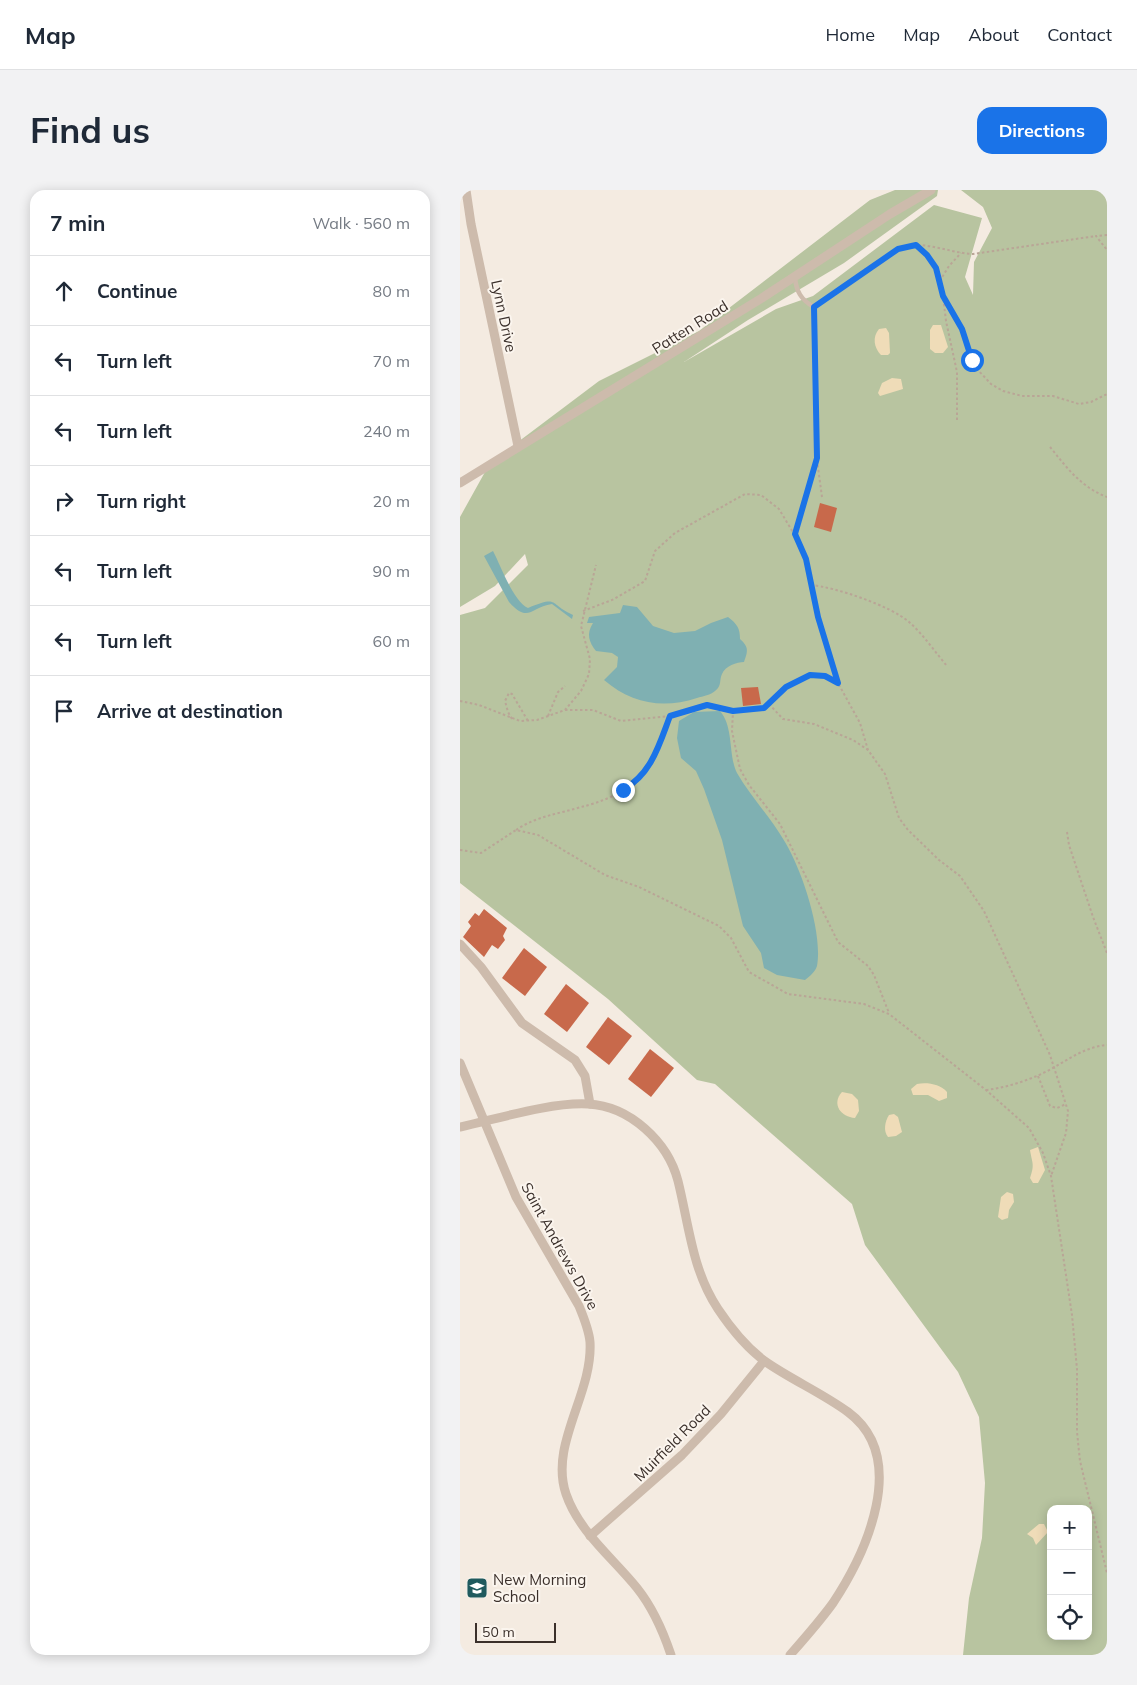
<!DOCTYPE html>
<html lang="en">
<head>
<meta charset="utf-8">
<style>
	:root { --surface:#fff; --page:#f2f2f3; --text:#1f2937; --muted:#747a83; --line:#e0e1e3; --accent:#1a73e8 }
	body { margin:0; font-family:Mulish,sans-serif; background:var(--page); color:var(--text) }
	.controls { position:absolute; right:15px; bottom:15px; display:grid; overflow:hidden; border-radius:10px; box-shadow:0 2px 12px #0003 }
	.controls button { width:45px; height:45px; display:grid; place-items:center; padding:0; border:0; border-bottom:1px solid var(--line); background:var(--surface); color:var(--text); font:25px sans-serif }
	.scale { position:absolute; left:15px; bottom:12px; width:81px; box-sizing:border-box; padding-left:5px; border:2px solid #3b302b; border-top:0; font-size:14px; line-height:18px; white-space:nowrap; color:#3b302b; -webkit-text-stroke:4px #fbf5ee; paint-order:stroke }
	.stop { position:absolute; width:15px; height:15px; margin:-11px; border:4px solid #1a73e8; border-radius:50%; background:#fff }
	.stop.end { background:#1a73e8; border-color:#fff; box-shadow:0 1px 5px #0008 }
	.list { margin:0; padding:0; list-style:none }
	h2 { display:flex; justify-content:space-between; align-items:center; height:65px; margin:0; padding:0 20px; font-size:21px }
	h2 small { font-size:16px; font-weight:400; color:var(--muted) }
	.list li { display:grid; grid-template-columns:32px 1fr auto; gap:15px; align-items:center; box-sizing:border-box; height:70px; padding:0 20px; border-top:1px solid var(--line) }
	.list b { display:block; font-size:19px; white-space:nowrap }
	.list em { font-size:16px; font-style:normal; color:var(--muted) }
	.icon { flex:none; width:28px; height:28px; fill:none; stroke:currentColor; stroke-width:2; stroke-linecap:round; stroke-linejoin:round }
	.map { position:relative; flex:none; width:647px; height:1465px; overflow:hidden; border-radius:15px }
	header { display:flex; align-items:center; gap:30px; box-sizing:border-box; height:70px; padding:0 25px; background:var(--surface); border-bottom:1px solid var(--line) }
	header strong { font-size:24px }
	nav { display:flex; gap:28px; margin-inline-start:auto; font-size:18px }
	.intro { display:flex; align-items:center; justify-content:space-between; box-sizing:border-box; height:120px; padding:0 30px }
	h1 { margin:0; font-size:35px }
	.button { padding:12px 22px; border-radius:15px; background:var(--accent); color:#fff; font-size:18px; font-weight:700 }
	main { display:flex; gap:30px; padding:0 30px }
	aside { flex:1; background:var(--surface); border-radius:15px; box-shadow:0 2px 12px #0003 }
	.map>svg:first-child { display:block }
	.green { fill:#b8c4a0; fill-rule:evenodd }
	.sand { fill:#efdcb8 }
	.water { fill:#7fb0b2 }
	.building { fill:#c8694b }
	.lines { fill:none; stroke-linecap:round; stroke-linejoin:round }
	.path { stroke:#b9a596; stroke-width:2; stroke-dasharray:2.5 2.5; stroke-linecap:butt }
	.service { stroke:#cdbbac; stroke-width:4.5 }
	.minor { stroke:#cdbbac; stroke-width:9 }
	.route { stroke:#1a73e8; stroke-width:6 }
	.labels { text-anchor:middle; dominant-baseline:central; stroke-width:4; stroke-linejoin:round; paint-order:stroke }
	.street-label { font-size:15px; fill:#3b302b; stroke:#fbf5ee }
	.poi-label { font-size:15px; fill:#3b302b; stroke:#fbf5ee; text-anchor:start }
</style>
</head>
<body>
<header>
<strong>Map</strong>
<nav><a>Home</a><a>Map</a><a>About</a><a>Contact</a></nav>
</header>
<div class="intro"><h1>Find us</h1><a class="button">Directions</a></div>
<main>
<aside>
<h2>7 min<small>Walk · 560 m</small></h2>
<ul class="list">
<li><svg class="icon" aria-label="ahead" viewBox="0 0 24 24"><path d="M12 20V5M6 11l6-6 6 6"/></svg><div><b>Continue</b></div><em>80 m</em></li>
<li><svg class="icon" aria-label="left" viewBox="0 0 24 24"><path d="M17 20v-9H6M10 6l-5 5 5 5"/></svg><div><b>Turn left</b></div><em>70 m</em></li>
<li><svg class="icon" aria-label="left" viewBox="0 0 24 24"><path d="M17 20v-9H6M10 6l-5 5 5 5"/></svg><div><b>Turn left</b></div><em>240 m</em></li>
<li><svg class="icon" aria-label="right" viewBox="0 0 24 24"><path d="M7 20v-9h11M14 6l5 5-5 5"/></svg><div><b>Turn right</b></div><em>20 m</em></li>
<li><svg class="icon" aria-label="left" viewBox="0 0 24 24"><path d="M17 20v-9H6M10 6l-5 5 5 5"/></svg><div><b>Turn left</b></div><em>90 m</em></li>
<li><svg class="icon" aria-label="left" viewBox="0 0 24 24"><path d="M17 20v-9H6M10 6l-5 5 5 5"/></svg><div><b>Turn left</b></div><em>60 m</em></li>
<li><svg class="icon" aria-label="arrive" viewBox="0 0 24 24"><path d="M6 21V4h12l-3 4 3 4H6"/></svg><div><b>Arrive at destination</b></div></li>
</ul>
</aside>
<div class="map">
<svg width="647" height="1465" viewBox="0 0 647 1465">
	<rect width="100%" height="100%" fill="#f4ebe1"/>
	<path class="green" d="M435 0H478L477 6 384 73 288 130 224 172 316 119 353 106 474 15 522 28 505 87 513 105 514 72 532 38 523 17 501 0H647V1465H503L509 1408 522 1348 525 1293 519 1227 498 1182 405 1055 392 1014 255 894 237 890 148 809 0 693V425L25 418 68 375 65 364 35 396 0 417V327L30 273 139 191 239 141 410 10ZM591 1319H628V1446H591Z"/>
	<g class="sand">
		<path d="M473 135H481L488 157 483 163H475L470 159V140Z"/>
		<path d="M426 138 429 143 430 163 428 165H421C414 158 412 147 419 139Z"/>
		<path d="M432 188 441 189 443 199 420 206 418 203 422 193Z"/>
		<path d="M457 894C467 892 480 894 487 902V908L479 911 468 905H453L451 899Z"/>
		<path d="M382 902 392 904 398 910 399 921 395 928C381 927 371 914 382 902Z"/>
		<path d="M434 924 438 927 442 942 436 946 428 947C423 941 425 931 429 925Z"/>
		<path d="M578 957 585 980 578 993H573L570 988C575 974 572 973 570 960Z"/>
		<path d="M547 1002 553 1004 554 1012 549 1020 548 1028 542 1030 538 1027 541 1007Z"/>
		<path d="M579 1334H584L588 1342 576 1355 573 1348 567 1344Z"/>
	</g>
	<g class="water">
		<path d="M33 361C41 376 53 411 68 418 100 405 88 414 113 425L112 429 92 414C70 417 69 434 49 412L24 366Z"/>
		<path d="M163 415 177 417 193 436 214 443 235 441 251 433 268 427C277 434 280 438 280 449 289 457 288 461 284 472 277 472 265 476 262 484 259 490 262 496 255 501 251 505 243 506 237 508 203 519 172 514 144 490L157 477 158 467 152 463 136 461C129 452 126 444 133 433H127L129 427 160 423Z"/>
		<path d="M260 521C274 537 268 565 277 583 291 607 311 628 325 652 342 680 363 743 357 776 355 782 350 786 345 790L317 785 304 778 301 763 283 736 262 650 244 599 236 581 221 568 217 548 219 531 234 522Z"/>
	</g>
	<g class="building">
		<path d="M360 313 377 318 371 342 354 337Z"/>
		<path d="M298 497 301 514 283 516 281 498Z"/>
		<path d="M24 719 47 738 43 746 45 750 38 759 32 755 24 767 3 747 11 736 8 732 15 723 19 726Z"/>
		<path d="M64 758 87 777 65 806 42 788Z"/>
		<path d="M106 794 129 813 107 842 84 824Z"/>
		<path d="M148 827 172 846 149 875 126 857Z"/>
		<path d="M190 859 214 878 191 907 168 889Z"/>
	</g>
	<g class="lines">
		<g class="path">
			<path d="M647 45 636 46 647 60"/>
			<path d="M456 55 476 78 481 89"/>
			<path d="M483 106 502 139 517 179 531 194 543 201 562 206H593L619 214 631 212 647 204"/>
			<path d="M360 113C379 98 433 55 456 55 475 55 493 63 513 64L636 46"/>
			<path d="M497 230V182L486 131 481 89 489 76 501 63"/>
			<path d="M590 257C607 278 621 297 647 307"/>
			<path d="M357 270 362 307"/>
			<path d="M335 344 357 268 354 125"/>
			<path d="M351 395C375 397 431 416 449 432 463 444 475 462 487 476"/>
			<path d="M123 421 152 410 185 391 195 361 215 343 285 304 301 305 319 319 343 359 358 427 378 493"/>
			<path d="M0 511 19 515 60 531 77 530 105 520 121 501 129 484 130 469 121 436 136 375"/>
			<path d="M309 514 323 529 354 534 393 550 408 560"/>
			<path d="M105 520H133L161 531 210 526"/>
			<path d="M273 521 304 518 326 497 349 485 365 486 378 493 400 533 408 560 425 584 439 628 448 640 479 670 500 686 524 721 590 865 608 921 606 943 591 986"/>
			<path d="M88 526 98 502 105 496"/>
			<path d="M52 529 48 522 45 511 49 503 52 504 68 531"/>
			<path d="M56 640C77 626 98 624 121 617 139 613 163 603 178 591 193 579 203 544 210 526L247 515 273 521 272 541 280 579 289 595 320 634 378 752 408 776 414 785 429 823"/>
			<path d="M607 642 609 655 633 727 647 763"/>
			<path d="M0 660 21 663 56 640 78 645 145 685 179 697 259 736 271 748 289 782 328 804 404 814 429 824 526 900 569 938 583 963 591 986 612 1125 617 1179V1242L620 1271 647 1383"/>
			<path d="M578 886 590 916 597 918 606 914"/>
			<path d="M526 900C544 898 563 892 579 885 602 875 621 857 647 855"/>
		</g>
		<path class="service" d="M335 87C336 101 341 110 354 117"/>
		<g class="minor">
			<path d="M6 0 11 34 58 256"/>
			<path d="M0 293 302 108 430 24 471 0"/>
			<path d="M0 754 21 777 62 833 115 870 125 886 130 914"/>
			<path d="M0 873 56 1007 119 1116C124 1128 129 1140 130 1152 133 1204 89 1254 106 1304 119 1342 153 1368 177 1398 193 1418 203 1441 211 1465"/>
			<path d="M0 937C37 929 91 912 128 914 170 916 208 952 218 991 229 1035 232 1080 258 1119 270 1137 288 1159 306 1172 332 1190 362 1203 388 1222 450 1268 406 1363 373 1413 360 1431 345 1448 330 1465"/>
			<path d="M130 1346 222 1265 261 1224 304 1171"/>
		</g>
	</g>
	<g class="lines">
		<path class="route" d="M163 600C192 583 199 555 210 526L247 515 273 521 304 518 326 497 350 485 365 486 378 493 358 427 346 369 335 344 357 268 354 117 438 59 456 55 467 65 476 78 483 106 502 139 512 170"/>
	</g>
	<defs>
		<g id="school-square" transform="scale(1.125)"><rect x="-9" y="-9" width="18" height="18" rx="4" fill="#1f5a5e" stroke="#fbf5ee"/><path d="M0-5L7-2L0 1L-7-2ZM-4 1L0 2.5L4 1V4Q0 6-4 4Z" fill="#fff"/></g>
	</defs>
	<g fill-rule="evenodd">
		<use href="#school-square" x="17" y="1398"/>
	</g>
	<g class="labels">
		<g class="street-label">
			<text transform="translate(44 126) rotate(78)">Lynn Drive</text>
			<text transform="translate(230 137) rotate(-32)">Patten Road</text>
			<text transform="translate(100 1056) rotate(61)">Saint Andrews Drive</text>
			<text transform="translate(212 1253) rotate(-45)">Muirfield Road</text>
		</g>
		<g class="poi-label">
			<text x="33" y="1389">New Morning<tspan x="33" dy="17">School</tspan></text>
		</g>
	</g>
</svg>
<div class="controls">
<button>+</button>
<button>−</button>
<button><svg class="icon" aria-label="locate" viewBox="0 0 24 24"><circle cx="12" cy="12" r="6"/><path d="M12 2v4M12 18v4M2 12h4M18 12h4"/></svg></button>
</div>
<div class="scale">50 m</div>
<div class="stop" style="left:512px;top:170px"></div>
<div class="stop end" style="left:163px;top:600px"></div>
</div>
</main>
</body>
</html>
